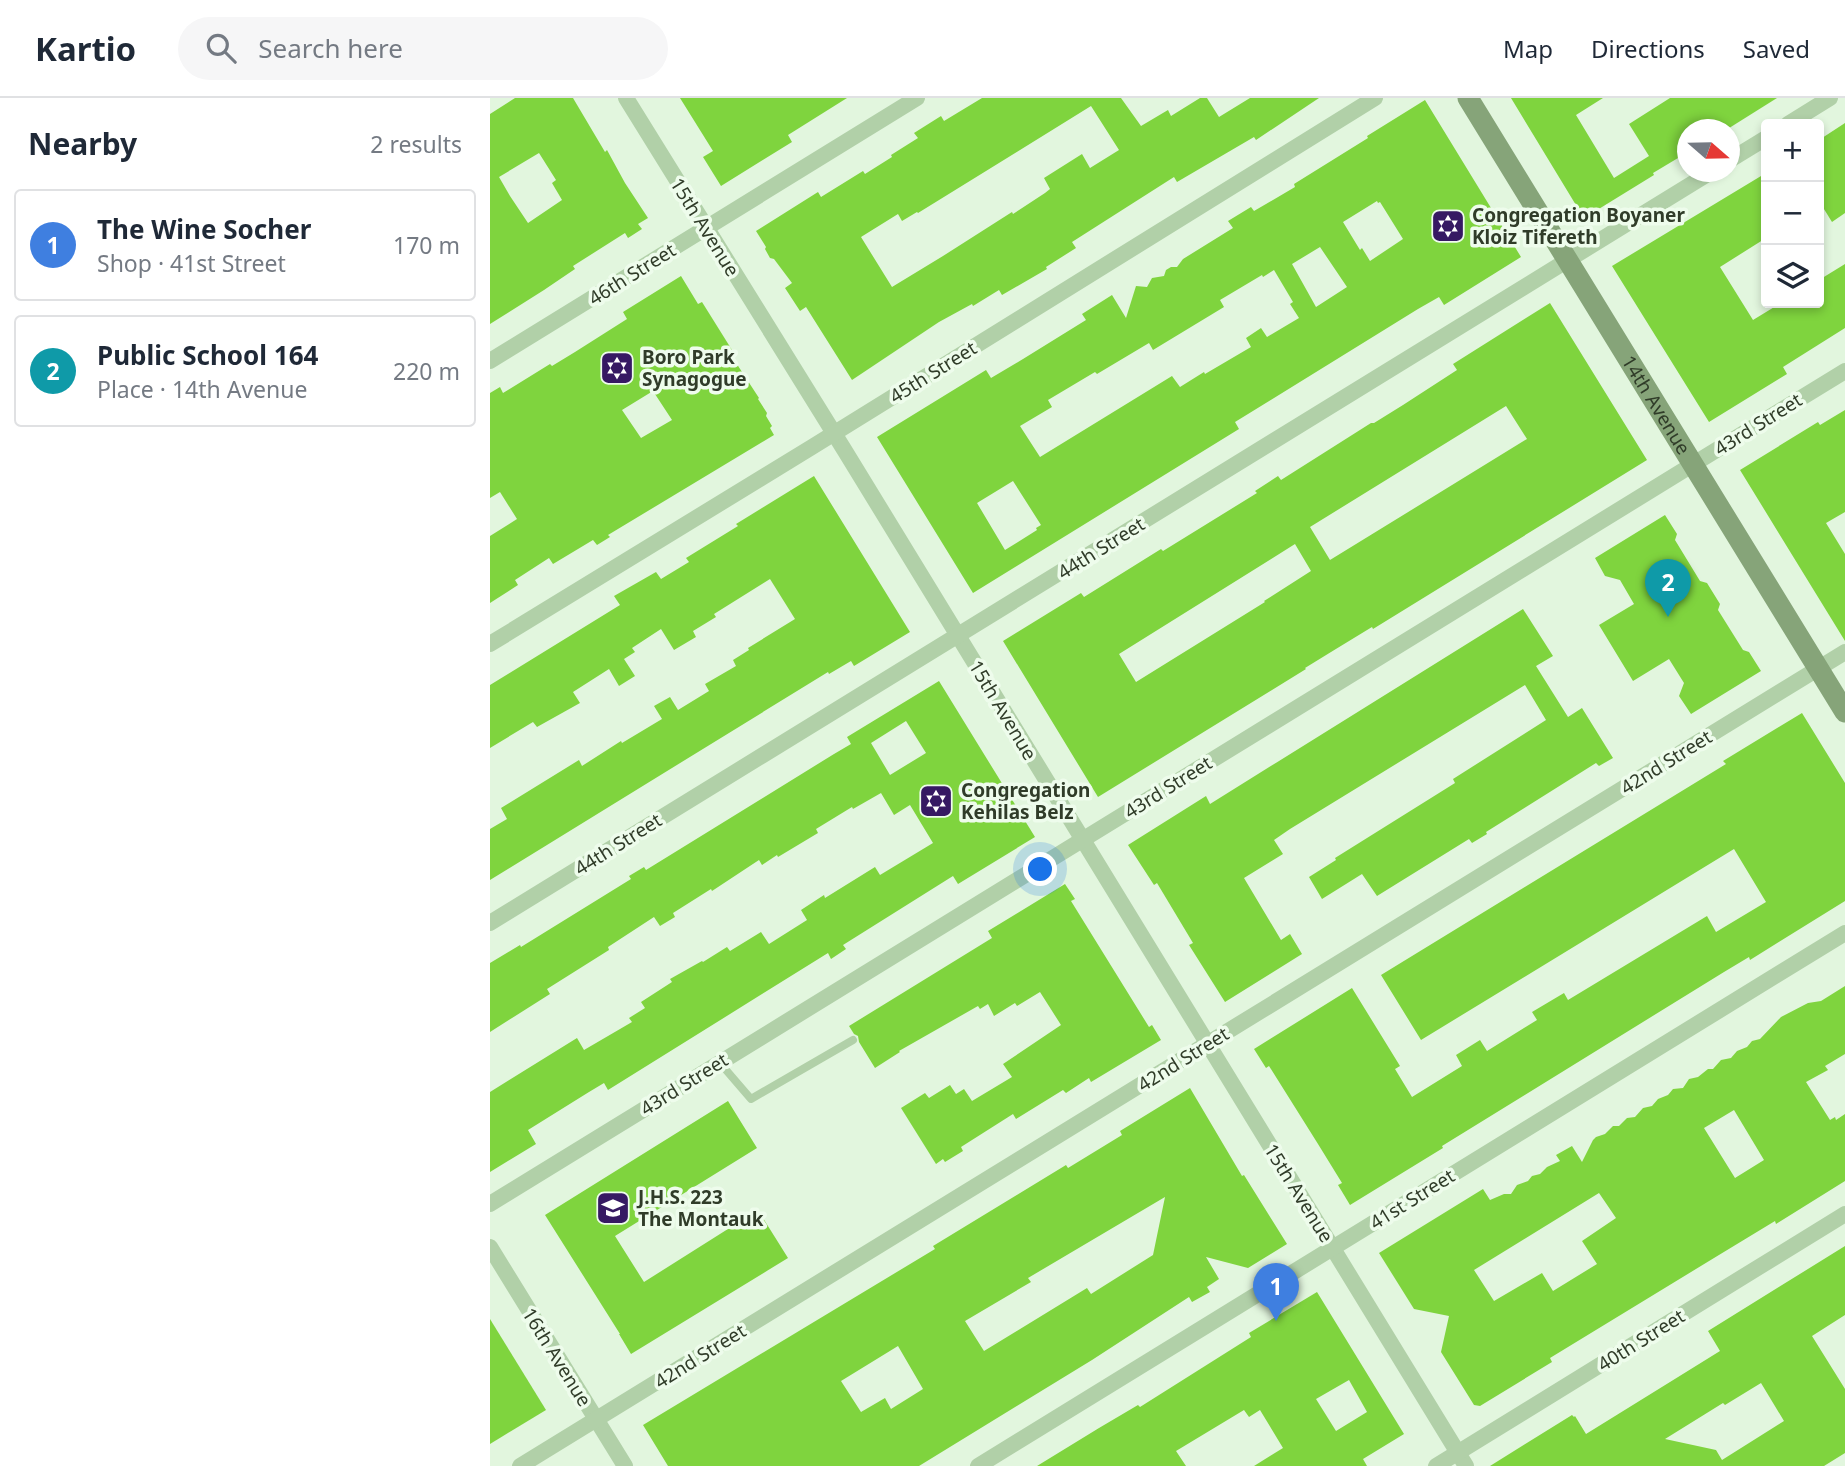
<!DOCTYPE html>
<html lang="en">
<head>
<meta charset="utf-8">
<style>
	:root { --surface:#fff; --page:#f6f6f7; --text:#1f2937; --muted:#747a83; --line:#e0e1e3; --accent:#b45309 }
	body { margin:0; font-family:"Noto Sans",sans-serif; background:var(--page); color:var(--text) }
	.controls { position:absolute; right:21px; top:21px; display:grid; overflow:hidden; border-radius:7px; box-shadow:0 4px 10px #0003 }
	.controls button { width:63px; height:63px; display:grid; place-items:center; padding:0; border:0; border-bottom:2px solid var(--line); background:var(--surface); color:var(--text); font:35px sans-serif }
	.compass { position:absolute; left:1187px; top:21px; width:63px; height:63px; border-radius:50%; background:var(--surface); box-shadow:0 4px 10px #0003; rotate:110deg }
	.you { position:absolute; left:551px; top:772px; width:24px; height:24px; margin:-18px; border:5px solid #fff; border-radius:50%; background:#1a73e8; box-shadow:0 0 0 10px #1a73e833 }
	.badge { display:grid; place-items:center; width:46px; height:46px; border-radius:50%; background:var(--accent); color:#fff; font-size:23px; font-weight:700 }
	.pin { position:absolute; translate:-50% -58px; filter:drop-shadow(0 2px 4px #0008) }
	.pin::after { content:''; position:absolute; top:37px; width:24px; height:21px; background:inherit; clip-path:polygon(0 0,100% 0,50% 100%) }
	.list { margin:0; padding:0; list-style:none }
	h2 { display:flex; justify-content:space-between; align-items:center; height:91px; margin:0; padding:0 28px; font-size:30px }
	h2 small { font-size:23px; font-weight:400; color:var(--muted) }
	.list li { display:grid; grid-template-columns:46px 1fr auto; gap:21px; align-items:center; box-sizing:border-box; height:112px; margin:0 14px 14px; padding:0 14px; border:2px solid var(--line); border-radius:7px }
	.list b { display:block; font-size:26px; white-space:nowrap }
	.list p { margin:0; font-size:23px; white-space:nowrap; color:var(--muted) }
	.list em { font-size:23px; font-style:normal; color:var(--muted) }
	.icon { flex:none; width:38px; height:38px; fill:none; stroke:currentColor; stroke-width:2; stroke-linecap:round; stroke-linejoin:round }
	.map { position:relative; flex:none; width:1355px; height:1368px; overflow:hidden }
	header { display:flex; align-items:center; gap:42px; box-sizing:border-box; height:98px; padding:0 35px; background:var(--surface); border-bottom:2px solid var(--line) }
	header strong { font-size:33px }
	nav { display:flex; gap:38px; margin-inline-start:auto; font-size:24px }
	.search { width:490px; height:63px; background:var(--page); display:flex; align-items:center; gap:18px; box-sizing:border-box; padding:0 24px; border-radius:38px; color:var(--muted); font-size:26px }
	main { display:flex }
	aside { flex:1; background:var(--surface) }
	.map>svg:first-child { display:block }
	.building { fill:#7fd43e; fill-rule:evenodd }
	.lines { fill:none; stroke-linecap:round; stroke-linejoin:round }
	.lane { stroke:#b1d0a8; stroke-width:8 }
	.street { stroke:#b1d0a8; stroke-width:16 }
	.secondary { stroke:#86a479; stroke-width:21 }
	.labels { text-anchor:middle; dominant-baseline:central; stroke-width:7; stroke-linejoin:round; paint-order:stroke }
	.poi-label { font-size:19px; font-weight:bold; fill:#303c29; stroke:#eefcec; text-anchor:start }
	.street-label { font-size:19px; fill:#303c29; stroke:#eefcec }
</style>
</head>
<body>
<header>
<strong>Kartio</strong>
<div class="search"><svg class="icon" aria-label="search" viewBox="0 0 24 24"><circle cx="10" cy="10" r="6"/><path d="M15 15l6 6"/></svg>Search here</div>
<nav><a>Map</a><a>Directions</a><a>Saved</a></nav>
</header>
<main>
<aside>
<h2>Nearby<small>2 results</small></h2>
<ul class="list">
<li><span class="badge" style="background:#3f7fe0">1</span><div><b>The Wine Socher</b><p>Shop · 41st Street</p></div><em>170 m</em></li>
<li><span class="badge" style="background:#0f9aa8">2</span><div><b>Public School 164</b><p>Place · 14th Avenue</p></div><em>220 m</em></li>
</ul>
</aside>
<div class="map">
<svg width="1355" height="1368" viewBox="0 0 1355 1368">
	<rect width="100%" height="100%" fill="#e2f6de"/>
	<g class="building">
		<path d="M25 0H83L115 54 117 52 135 85 158 120 148 126 152 131 138 140 135 135 83 168 85 171 54 192 0 226V16ZM49 55 66 82 62 85 72 102 38 125 20 98 9 79Z"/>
		<path d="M190 0H357L298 37 302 44 231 88 213 59 223 53Z"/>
		<path d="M492 0H631L651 28 678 12 681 18 710 0H717L729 19 760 0H829L766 42 764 39 687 84 684 79 582 144 586 150 556 169 557 171 512 197 509 192 483 208 482 206 449 224 362 282 316 209 310 213 295 190 302 185 284 161 280 160 275 151 276 149 266 133 328 94 331 99 373 73 375 76 402 59 401 57 428 40 424 35 451 18 454 23ZM601 8 629 52 600 70 592 56 554 80 560 91 555 95 523 116 522 114 453 158 402 189 371 139 408 116 412 123 427 114 428 115Z"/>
		<path d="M1021 0H1113L1086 17 1124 80 1159 58 1139 26 1180 0H1287L1236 32H1198V54L1163 75 1164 77 1099 117H1092Z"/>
		<path d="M935 2 1031 159 954 207 949 199 928 211 745 324 749 331 483 495 387 339 496 272 501 280 533 261 596 222 592 216 622 197 636 220 646 188 657 189 662 180 674 178 676 172 681 169H687L693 161 743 130 738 123 761 109 764 113 805 89 804 86 878 40 877 38ZM887 103 888 105 890 104 913 141 880 163 872 150 870 152 853 124ZM830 149 857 189 826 209 802 166ZM784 172 803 204 800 206 809 220 777 239 771 230 756 240 761 249 715 276 714 274 690 289 682 278 550 359 530 328 562 309 558 302 605 274 607 276 659 245 663 252 734 209 730 202 772 177 773 179ZM523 383 551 427 546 430 547 432 515 452 487 405Z"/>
		<path d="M1355 25V115L1342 124 1329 103V42Z"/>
		<path d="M1276 75V140L1230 169 1263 222 1291 205H1329V182L1355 166V230L1293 269 1297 276 1219 324 1122 168Z"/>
		<path d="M191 178 208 206 212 204 242 252 239 254 269 300 268 301 277 315 276 318 282 328 280 330 284 337 118 437 120 439 107 447 103 442 63 466 59 460 25 482 28 487 0 505V438L27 421 10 394 0 400V295L10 289 13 295 60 266 62 268 85 254 137 221 133 214ZM163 293 182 322 151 340 132 312Z"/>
		<path d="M1060 205 1157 362 883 531 882 529 841 554 815 570 816 571 608 699 513 543 591 495 594 499 671 451 673 453 767 395 765 393 788 378 791 382 881 325H884L913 307 967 272 963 266ZM1016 308 1037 341 840 462 820 429ZM805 446 821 473 774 503 775 504 646 584 629 556Z"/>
		<path d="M1355 312V414L1336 425 1355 456V543L1250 372 1328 324 1330 327Z"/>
		<path d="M324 378 420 534 364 568 361 563 339 576 338 574 0 782V731L17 721 11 710 89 662 92 668 131 643 132 645 172 621 164 608 180 599 188 612 219 593 215 586 246 568 243 562 259 552 258 550 305 521 280 481 224 516 226 519 203 533 206 539 184 552 171 531 142 550 145 554 134 561 145 578 129 588 119 571 83 594 90 605 47 629 43 624 0 650V587L130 507 124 498 166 474 171 481 199 464 196 460 248 428 246 426Z"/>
		<path d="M1175 417 1187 436 1185 442 1210 483 1217 485 1230 506 1228 512 1253 552 1259 554 1271 573 1201 616 1189 598 1194 585 1179 561 1143 583 1109 527 1144 506 1130 482 1115 478 1105 460Z"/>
		<path d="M1033 511 1063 558 1046 568 1078 619 1092 610 1123 660 1109 668 1106 665 996 734 997 736 982 745 979 741 887 798 872 776 832 801 819 779 846 762 845 760 965 685 963 681 1056 622 1035 587 800 731 784 742 793 756 754 780 791 842 800 836 812 856 735 904 699 847 703 845 667 785 664 787 638 747 716 698 720 706Z"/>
		<path d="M449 583 545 739 468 786 463 778 353 847 356 851 341 861 338 855 118 992 114 985 99 994 38 1032 46 1046 0 1074V994L87 940 94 952 142 924 139 920 155 910 151 904 182 884 180 881 212 863 213 864 237 849 240 853 271 834 279 846 317 822 311 812 334 797 335 800 385 769 390 777 443 745 420 707 404 717 391 695 363 711 362 709 326 731 328 735 288 759 287 757 272 767 269 762 222 793 221 791 183 815 185 819 170 828 164 819 118 849 119 852 57 891 60 896 0 934V865L30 847 31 849 141 781 139 778 154 769 156 772 344 656 361 646 357 639ZM416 623 436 655 400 677 381 645Z"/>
		<path d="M1312 615 1355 685V803L1260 862 1259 859 1234 874 952 1048 953 1050 860 1107 848 1087 852 1085 828 1046 779 968 776 970 764 951 862 890 910 968 905 971 922 999 972 968 966 957 990 942 997 953 1047 922 1042 914 1074 895 1078 902 1217 818 1226 834 1276 804 1244 751 931 942 891 877 1236 666 1233 663Z"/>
		<path d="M575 786 585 801 581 803 659 929 662 927 671 942 601 984 599 980 576 995 573 992 526 1021 523 1016 471 1049 473 1053 455 1064 453 1061 446 1066 411 1010 435 995 439 1000 460 987 466 996 474 991 482 1003 522 979 513 966 571 927 550 894 527 908 525 905 504 918 498 906 490 911 488 908 409 953 410 954 385 970 369 944 368 938 364 936 359 928 502 840 498 833Z"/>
		<path d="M1355 888V956L1335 968 1338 972 1316 984 1340 1022 1345 1019 1346 1022 1355 1016V1083L1286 1126 1285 1123 1224 1160 1060 1260 1062 1264 990 1308 984 1307 951 1254 959 1218 924 1211 889 1155 993 1091 1000 1102 1014 1096H1021L1027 1087 1038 1083 1042 1078 1050 1076 1057 1069 1070 1063 1066 1057 1082 1048 1092 1064 1103 1042 1106 1039 1115 1036 1123 1028H1129L1137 1020 1145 1019 1153 1010 1162 1008 1168 1001 1178 997 1183 991 1193 990 1199 981 1208 979 1218 971H1223L1231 962 1241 960 1247 953 1257 949 1262 943 1270 941 1291 919 1318 905 1331 903ZM1244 1012 1274 1062 1245 1080 1214 1030ZM1109 1095 1126 1120 1092 1143 1107 1166 1063 1193 1052 1175 1004 1203 984 1172Z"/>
		<path d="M700 990 752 1078 754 1077 797 1146 758 1170 716 1159 729 1181 717 1189 720 1194 702 1204 699 1199 602 1262 429 1368H178L153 1327 445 1151 443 1148 576 1067 578 1070 632 1037 630 1033ZM675 1099 663 1157 601 1196 597 1190 494 1253 475 1223 541 1184 538 1180ZM408 1248 433 1291 401 1311 395 1300 371 1314 351 1283Z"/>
		<path d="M238 1003 267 1050 125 1138 154 1184 268 1112 298 1160 141 1256 129 1236H130L55 1117Z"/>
		<path d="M1355 1148V1217L1322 1238 1355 1291V1355L1334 1368H1000L1082 1317 1084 1319 1085 1318 1096 1336 1180 1284 1230 1253 1218 1233ZM1271 1285 1294 1323 1232 1362 1226 1352 1175 1341 1233 1305 1235 1307Z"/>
		<path d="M827 1194 914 1336 873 1361 877 1368H764L793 1350 770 1312 759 1319 754 1312 686 1353 696 1368H547L609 1330 648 1307 650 1309 761 1239 759 1235ZM859 1282 877 1314 846 1333 826 1301Z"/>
		<path d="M0 1221 56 1312 0 1346Z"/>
	</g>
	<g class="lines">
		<path class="lane" d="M230 965 261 1001 363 942"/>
		<g class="street">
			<path d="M136 0 355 353 976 1368"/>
			<path d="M1298 26 1340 0"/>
			<path d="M1240 62 1276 40"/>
			<path d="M0 263 427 0"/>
			<path d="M0 546 322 349 885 0"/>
			<path d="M0 825 1221 74"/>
			<path d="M0 1106 1355 273"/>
			<path d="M0 1149 135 1368"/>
			<path d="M30 1368 1355 554"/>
			<path d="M488 1368 1355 835"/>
			<path d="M946 1368 1355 1116"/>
		</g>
		<path class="secondary" id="s1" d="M978 0 1355 614"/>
	</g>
	<defs>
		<g id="synagogue-square" transform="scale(1.75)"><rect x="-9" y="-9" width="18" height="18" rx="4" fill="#361963" stroke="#eefcec"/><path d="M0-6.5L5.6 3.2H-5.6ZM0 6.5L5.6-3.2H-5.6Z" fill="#fff"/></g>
		<g id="school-square" transform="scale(1.75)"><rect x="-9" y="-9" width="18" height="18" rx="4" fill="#361963" stroke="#eefcec"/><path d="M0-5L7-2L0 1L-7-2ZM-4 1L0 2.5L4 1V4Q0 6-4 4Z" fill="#fff"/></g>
	</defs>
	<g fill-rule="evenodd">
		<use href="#synagogue-square" x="958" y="128"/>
		<use href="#synagogue-square" x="127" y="270"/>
		<use href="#synagogue-square" x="446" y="703"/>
		<use href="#school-square" x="123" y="1110"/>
	</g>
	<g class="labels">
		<g class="poi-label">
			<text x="982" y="117">Congregation Boyaner<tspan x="982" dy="22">Kloiz Tifereth</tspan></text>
			<text x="152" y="259">Boro Park<tspan x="152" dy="22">Synagogue</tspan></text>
			<text x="471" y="692">Congregation<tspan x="471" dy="22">Kehilas Belz</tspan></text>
			<text x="148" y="1099">J.H.S. 223<tspan x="148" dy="22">The Montauk</tspan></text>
		</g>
		<g class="street-label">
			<text transform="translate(215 129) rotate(58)">15th Avenue</text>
			<text transform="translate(142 176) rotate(-32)">46th Street</text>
			<text transform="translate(443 274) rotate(-32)">45th Street</text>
			<text stroke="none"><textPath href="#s1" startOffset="360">14th Avenue</textPath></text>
			<text transform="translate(1268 326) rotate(-32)">43rd Street</text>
			<text transform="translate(611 450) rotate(-32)">44th Street</text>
			<text transform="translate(513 612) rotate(59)">15th Avenue</text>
			<text transform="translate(1176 664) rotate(-32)">42nd Street</text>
			<text transform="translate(678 689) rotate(-32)">43rd Street</text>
			<text transform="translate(128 746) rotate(-32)">44th Street</text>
			<text transform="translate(693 961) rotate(-32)">42nd Street</text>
			<text transform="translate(194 986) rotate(-32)">43rd Street</text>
			<text transform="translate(809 1095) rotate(58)">15th Avenue</text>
			<text transform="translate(922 1101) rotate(-32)">41st Street</text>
			<text transform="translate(1151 1242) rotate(-32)">40th Street</text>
			<text transform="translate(210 1258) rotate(-32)">42nd Street</text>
			<text transform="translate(67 1259) rotate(58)">16th Avenue</text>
		</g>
	</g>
</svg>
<div class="controls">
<button>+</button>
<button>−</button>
<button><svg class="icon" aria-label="layers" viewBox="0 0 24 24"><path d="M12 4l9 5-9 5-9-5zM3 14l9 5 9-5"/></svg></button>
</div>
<svg class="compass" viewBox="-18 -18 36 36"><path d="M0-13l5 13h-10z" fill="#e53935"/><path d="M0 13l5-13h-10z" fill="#747a83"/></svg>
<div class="you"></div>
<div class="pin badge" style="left:786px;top:1223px;background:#3f7fe0">1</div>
<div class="pin badge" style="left:1178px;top:519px;background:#0f9aa8">2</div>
</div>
</main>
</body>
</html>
